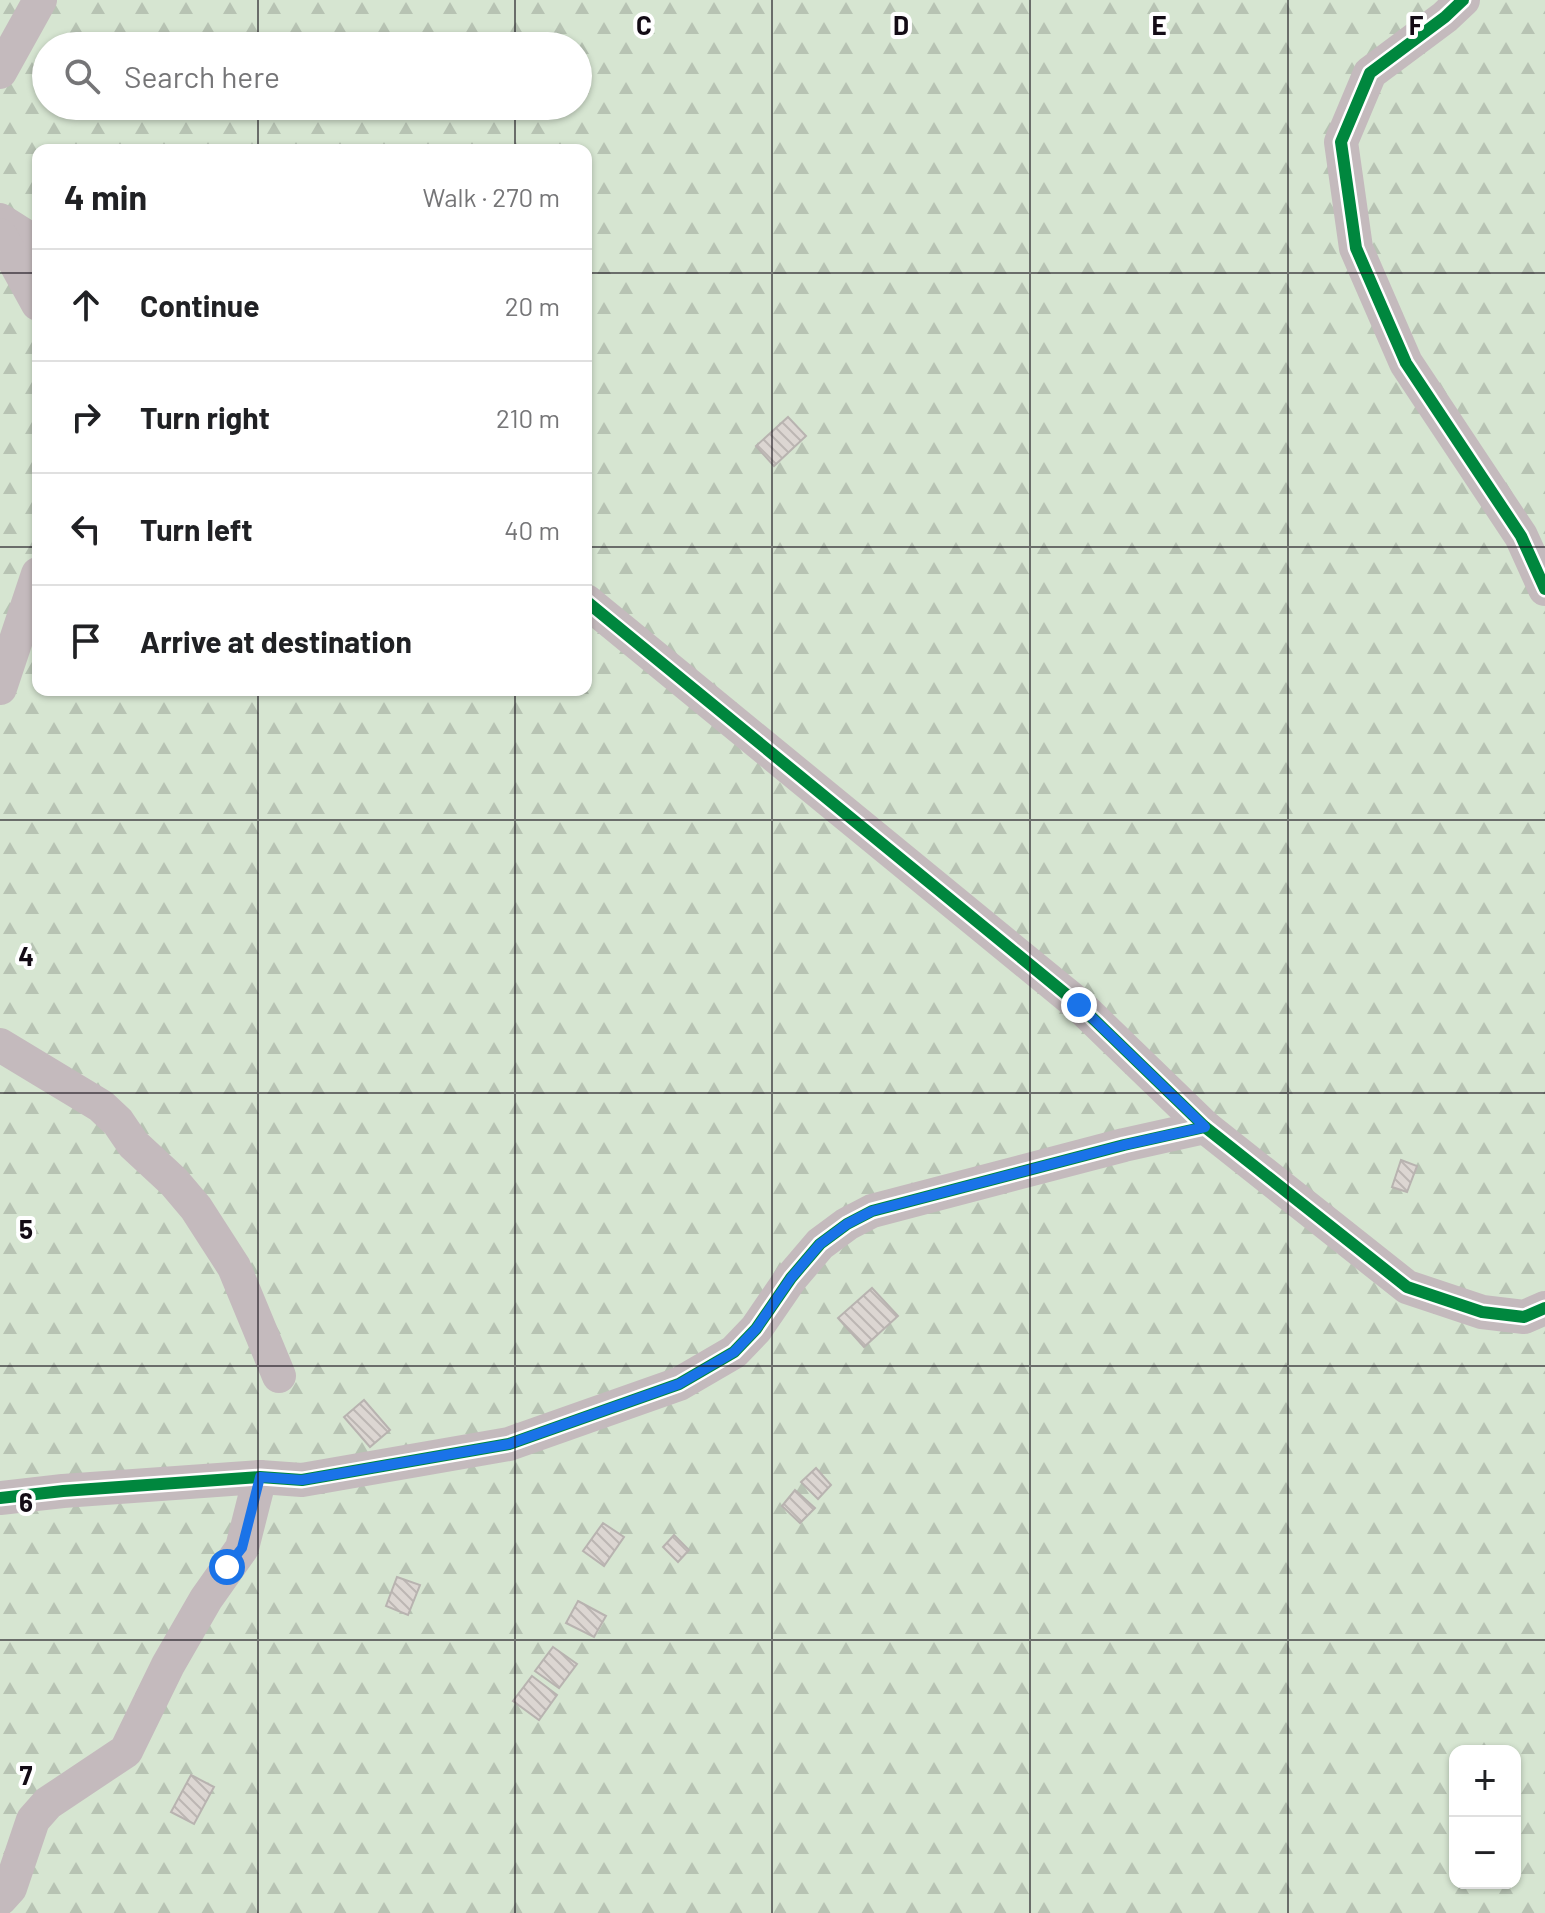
<!DOCTYPE html>
<html lang="en">
<head>
<meta charset="utf-8">
<style>
	:root { --surface:#fff; --page:#f6f6f6; --text:#202124; --muted:#757577; --line:#e0e0e0 }
	body { margin:0; font-family:Barlow,sans-serif; background:var(--page); color:var(--text) }
	.controls { position:absolute; right:24px; bottom:24px; display:grid; overflow:hidden; border-radius:16px; box-shadow:0 2px 6px #0004 }
	.controls button { width:72px; height:72px; display:grid; place-items:center; padding:0; border:0; border-bottom:2px solid var(--line); background:var(--surface); color:var(--text); font:40px sans-serif }
	.stop { position:absolute; width:24px; height:24px; margin:-18px; border:6px solid #1a73e8; border-radius:50%; background:#fff }
	.stop.end { background:#1a73e8; border-color:#fff; box-shadow:0 2px 8px #0008 }
	.list { margin:0; padding:0; list-style:none }
	h2 { display:flex; justify-content:space-between; align-items:center; height:104px; margin:0; padding:0 32px; font-size:34px }
	h2 small { font-size:26px; font-weight:400; color:var(--muted) }
	.list li { display:grid; grid-template-columns:52px 1fr auto; gap:24px; align-items:center; box-sizing:border-box; height:112px; padding:0 32px; border-top:2px solid var(--line) }
	.list b { display:block; font-size:30px; white-space:nowrap }
	.list em { font-size:26px; font-style:normal; color:var(--muted) }
	.icon { flex:none; width:44px; height:44px; fill:none; stroke:currentColor; stroke-width:2; stroke-linecap:round; stroke-linejoin:round }
	.map { position:relative; flex:none; width:1545px; height:1913px; overflow:hidden }
	.search { position:absolute; background:var(--surface); box-shadow:0 2px 6px #0004; left:32px; top:32px; width:560px; height:88px; display:flex; align-items:center; gap:20px; box-sizing:border-box; padding:0 28px; border-radius:44px; color:var(--muted); font-size:30px }
	.panel { position:absolute; background:var(--surface); box-shadow:0 2px 6px #0004; left:32px; top:144px; width:560px; height:552px; border-radius:16px }
	.map>svg:first-child { display:block }
	.forest { fill:url(#forest-firs); fill-rule:evenodd }
	.building { fill:url(#building-back-hatch); stroke:#b8b3b0; stroke-width:2 }
	.lines { fill:none; stroke-linecap:round; stroke-linejoin:round }
	.minor { stroke:#c4babd; stroke-width:34 }
	.cycleway-casing { stroke:#fff; stroke-width:17 }
	.cycleway { stroke:#00873e; stroke-width:12 }
	.route { stroke:#1a73e8; stroke-width:10 }
	.grid { fill:none; stroke:#130b15; stroke-width:2; stroke-opacity:0.55 }
	.grid-label { font-size:26px; text-anchor:middle; font-weight:bold; fill:#130b15; stroke:#fff; stroke-width:8; stroke-linejoin:round; paint-order:stroke }
</style>
</head>
<body>
<div class="map">
<svg width="1545" height="1913" viewBox="0 0 1545 1913">
	<defs>
		<pattern id="forest-firs" width="22" height="20" patternUnits="userSpaceOnUse" patternTransform="scale(2)"><rect width="22" height="20" fill="#d6e5d1"/><path d="M5 1l3.5 6h-7zM16 11l3.5 6h-7z" fill="#b7c3b3"/></pattern>
		<pattern id="building-back-hatch" width="6" height="6" patternUnits="userSpaceOnUse" patternTransform="scale(2)"><rect width="6" height="6" fill="#dcd6d2"/><path d="M-1 5l2 2M0 0l6 6M5-1l2 2" fill="none" stroke="#bcb6b3"/></pattern>
	</defs>
	<rect width="100%" height="100%" fill="#fbf9fc"/>
	<path class="forest" d="M0 0H1545V1913H0ZM46 46H578V106H46ZM38 150H586V690H38ZM1455 1751H1515V1883H1455Z"/>
	<g class="building">
		<path d="M788 417 806 436 774 466 756 446Z"/>
		<path d="M1401 1160 1417 1166 1407 1192 1392 1187Z"/>
		<path d="M872 1288 898 1316 864 1347 838 1318Z"/>
		<path d="M364 1400 390 1430 370 1447 344 1417Z"/>
		<path d="M816 1468 831 1485 818 1499 801 1482Z"/>
		<path d="M795 1490 815 1508 800 1523 782 1506Z"/>
		<path d="M603 1523 624 1537 604 1566 583 1551Z"/>
		<path d="M674 1535 689 1550 678 1562 663 1547Z"/>
		<path d="M397 1577 420 1585 408 1615 386 1606Z"/>
		<path d="M578 1601 606 1616 594 1637 566 1623Z"/>
		<path d="M553 1647 577 1664 559 1688 535 1671Z"/>
		<path d="M532 1676 557 1695 539 1720 513 1701Z"/>
		<path d="M191 1775 214 1787 194 1824 171 1812Z"/>
	</g>
	<g class="lines">
		<g class="minor">
			<path d="M1463 0 1445 17 1370 73 1341 142 1356 248 1406 363 1521 536 1545 589"/>
			<path d="M0 72 40 0"/>
			<path d="M0 220 38 244"/>
			<path d="M0 235 38 304"/>
			<path d="M586 601 1079 1005 1205 1127 1407 1287 1482 1312 1524 1317 1545 1308"/>
			<path d="M0 688 38 574"/>
			<path d="M0 1045 101 1106 118 1122 133 1144 174 1182 196 1208 234 1267 279 1376"/>
			<path d="M0 1498 63 1491 260 1477 302 1480 509 1444 679 1384 734 1352 756 1329 791 1278 820 1244 847 1224 872 1211 1124 1145 1205 1127"/>
			<path d="M0 1899 10 1888 33 1820 48 1803 126 1751 168 1665 206 1599 242 1548 260 1477"/>
		</g>
		<g class="cycleway-casing">
			<g id="cycleway">
				<path d="M1463 0 1445 17 1370 73 1341 142 1356 248 1406 363 1521 536 1545 589"/>
				<path d="M586 601 1079 1005 1205 1127 1407 1287 1482 1312 1524 1317 1545 1308"/>
				<path d="M0 1498 63 1491 260 1477 302 1480 509 1444 679 1384 734 1352 756 1329 791 1278 820 1244 847 1224 872 1211 1124 1145 1205 1127"/>
			</g>
		</g>
		<use href="#cycleway" class="cycleway"/>
	</g>
	<g class="lines">
		<path class="route" d="M227 1567 242 1548 260 1477 302 1480 509 1444 679 1384 734 1352 756 1329 791 1278 820 1244 847 1224 872 1211 1124 1145 1205 1127 1079 1005"/>
	</g>
	<path class="grid" d="M258 0V46M515 0V46M772 0V1913M1030 0V1913M1288 0V1913M258 106V150M515 106V150M0 273H38M586 273H1545M0 547H38M586 547H1545M258 690V1913M515 690V1913M0 820H1545M0 1093H1545M0 1366H1545M0 1640H1545"/>
	<g class="grid-label">
		<text x="644" y="35">C</text>
		<text x="901" y="35">D</text>
		<text x="1159" y="35">E</text>
		<text x="1416" y="35">F</text>
		<text x="26" y="966">4</text>
		<text x="26" y="1239">5</text>
		<text x="26" y="1512">6</text>
		<text x="26" y="1785">7</text>
	</g>
</svg>
<div class="controls">
<button>+</button>
<button>−</button>
</div>
<div class="stop" style="left:227px;top:1567px"></div>
<div class="stop end" style="left:1079px;top:1005px"></div>
<div class="search"><svg class="icon" aria-label="search" viewBox="0 0 24 24"><circle cx="10" cy="10" r="6"/><path d="M15 15l6 6"/></svg>Search here</div>
<section class="panel">
<h2>4 min<small>Walk · 270 m</small></h2>
<ul class="list">
<li><svg class="icon" aria-label="ahead" viewBox="0 0 24 24"><path d="M12 20V5M6 11l6-6 6 6"/></svg><div><b>Continue</b></div><em>20 m</em></li>
<li><svg class="icon" aria-label="right" viewBox="0 0 24 24"><path d="M7 20v-9h11M14 6l5 5-5 5"/></svg><div><b>Turn right</b></div><em>210 m</em></li>
<li><svg class="icon" aria-label="left" viewBox="0 0 24 24"><path d="M17 20v-9H6M10 6l-5 5 5 5"/></svg><div><b>Turn left</b></div><em>40 m</em></li>
<li><svg class="icon" aria-label="arrive" viewBox="0 0 24 24"><path d="M6 21V4h12l-3 4 3 4H6"/></svg><div><b>Arrive at destination</b></div></li>
</ul>
</section>
</div>
</body>
</html>
